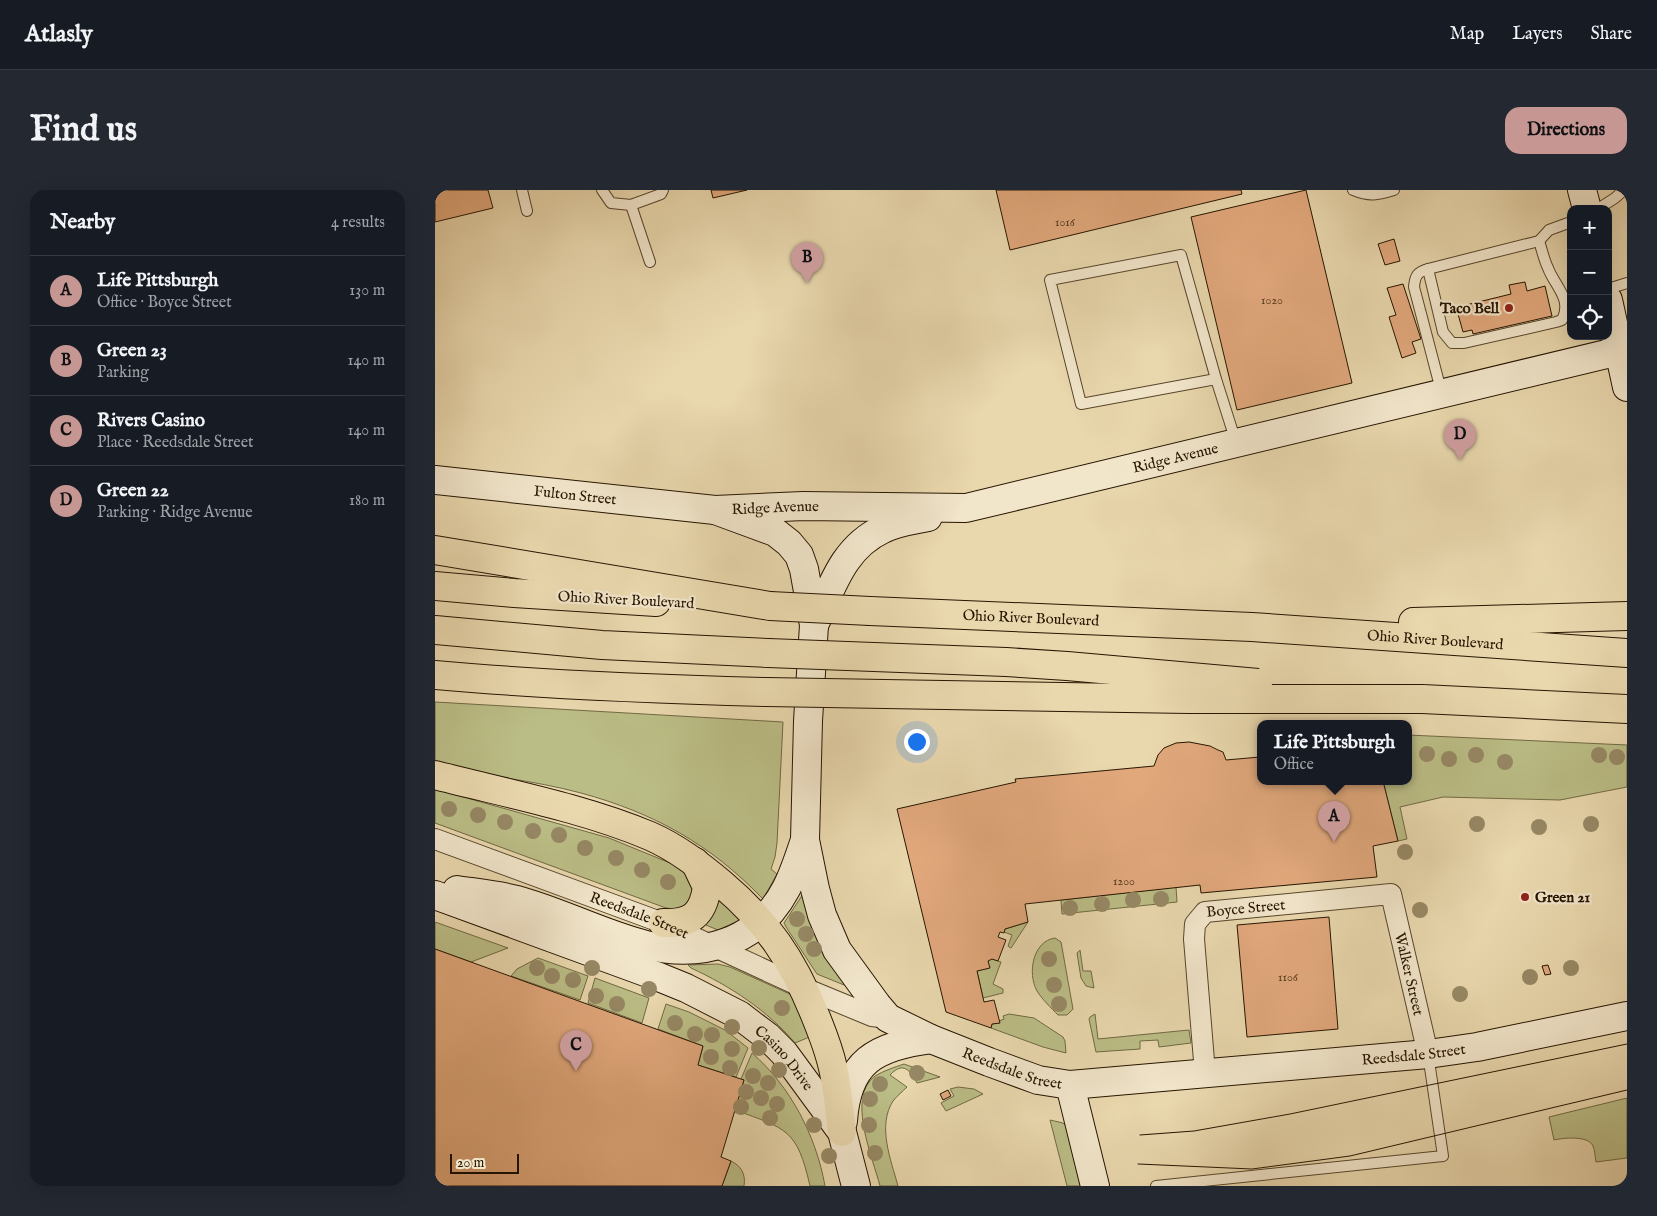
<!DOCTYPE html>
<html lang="en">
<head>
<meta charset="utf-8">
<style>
	:root { --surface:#171b24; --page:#242831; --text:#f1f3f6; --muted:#9ea1a6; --line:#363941; --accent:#c59692 }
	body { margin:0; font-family:"IM FELL English",serif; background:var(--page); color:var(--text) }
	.controls { position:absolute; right:15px; top:15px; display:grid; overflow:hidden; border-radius:10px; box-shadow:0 5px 20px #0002 }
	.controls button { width:45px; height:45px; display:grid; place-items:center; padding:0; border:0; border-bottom:1px solid var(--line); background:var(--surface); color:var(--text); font:25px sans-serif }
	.scale { position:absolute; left:15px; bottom:12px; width:69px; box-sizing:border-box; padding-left:5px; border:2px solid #261500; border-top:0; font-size:14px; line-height:18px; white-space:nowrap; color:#261500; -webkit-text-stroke:4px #f1e5ca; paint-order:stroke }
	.you { position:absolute; left:481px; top:551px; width:18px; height:18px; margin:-12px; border:4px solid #fff; border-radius:50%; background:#1a73e8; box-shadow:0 0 0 8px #1a73e833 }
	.badge { display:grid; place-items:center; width:32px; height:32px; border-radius:50%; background:var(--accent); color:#111; font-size:16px; font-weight:700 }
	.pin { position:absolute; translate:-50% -41px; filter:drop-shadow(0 1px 2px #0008) }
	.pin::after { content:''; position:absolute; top:26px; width:18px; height:15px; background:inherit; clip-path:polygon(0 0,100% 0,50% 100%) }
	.popup { position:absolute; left:822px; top:530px; width:155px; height:65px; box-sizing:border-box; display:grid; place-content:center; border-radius:10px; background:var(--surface); filter:drop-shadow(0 1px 4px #0005); font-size:16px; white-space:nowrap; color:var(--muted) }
	.popup b { font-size:19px; color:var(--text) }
	.popup::after { content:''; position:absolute; left:50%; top:100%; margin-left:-10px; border:10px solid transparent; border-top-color:var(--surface) }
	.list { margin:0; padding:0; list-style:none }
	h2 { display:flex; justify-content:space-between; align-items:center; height:65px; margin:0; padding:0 20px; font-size:21px }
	h2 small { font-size:16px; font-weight:400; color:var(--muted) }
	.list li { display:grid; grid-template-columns:32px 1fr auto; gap:15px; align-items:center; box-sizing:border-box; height:70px; padding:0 20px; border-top:1px solid var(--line) }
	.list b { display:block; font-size:19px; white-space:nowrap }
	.list p { margin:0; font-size:16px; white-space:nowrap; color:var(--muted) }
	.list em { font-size:16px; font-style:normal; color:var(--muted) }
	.icon { flex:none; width:28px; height:28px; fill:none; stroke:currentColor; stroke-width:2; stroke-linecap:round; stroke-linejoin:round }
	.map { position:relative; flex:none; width:1192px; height:996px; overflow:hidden; border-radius:15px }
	header { display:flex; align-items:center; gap:30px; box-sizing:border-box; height:70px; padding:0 25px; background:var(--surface); border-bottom:1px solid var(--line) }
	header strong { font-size:24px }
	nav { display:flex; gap:28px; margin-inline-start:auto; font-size:18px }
	.intro { display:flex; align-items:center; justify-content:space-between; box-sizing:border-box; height:120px; padding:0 30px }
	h1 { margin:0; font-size:35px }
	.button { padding:12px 22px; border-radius:15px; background:var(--accent); color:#111; font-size:18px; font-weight:700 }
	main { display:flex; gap:30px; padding:0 30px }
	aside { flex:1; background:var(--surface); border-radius:15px; box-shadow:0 5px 20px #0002 }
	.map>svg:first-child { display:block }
	.green { fill:#bbbd86; stroke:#706943 }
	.building { fill:#e1a87c; stroke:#261500 }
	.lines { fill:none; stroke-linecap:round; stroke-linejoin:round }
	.lane-casing { stroke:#57462b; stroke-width:12 }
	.street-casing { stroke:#57462b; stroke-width:22 }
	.secondary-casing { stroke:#261500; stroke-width:30 }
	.highway-casing { stroke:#261500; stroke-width:30 }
	.lane { stroke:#f1e5ca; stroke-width:10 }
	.street { stroke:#f1e5ca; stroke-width:20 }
	.secondary { stroke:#f1e5ca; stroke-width:28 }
	.highway { stroke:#e9d7ad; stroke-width:28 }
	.tram { stroke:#261500; stroke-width:1 }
	.highway-bridge-casing { stroke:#261500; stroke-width:30; stroke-linecap:butt }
	.highway-bridge { stroke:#e9d7ad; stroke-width:28 }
	.tree { fill:#968864 }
	.poi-dot { fill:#8f2418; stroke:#f1e5ca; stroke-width:2 }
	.labels { text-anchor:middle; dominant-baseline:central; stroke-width:4.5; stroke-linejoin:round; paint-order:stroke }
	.number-label { font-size:12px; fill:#553a1f }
	.poi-label { font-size:15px; font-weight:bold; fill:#261500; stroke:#f1e5ca; text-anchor:end }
	.street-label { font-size:15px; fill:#261500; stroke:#f1e5ca }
</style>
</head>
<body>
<header>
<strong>Atlasly</strong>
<nav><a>Map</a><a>Layers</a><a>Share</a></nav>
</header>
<div class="intro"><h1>Find us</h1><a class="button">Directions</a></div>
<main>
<aside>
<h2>Nearby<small>4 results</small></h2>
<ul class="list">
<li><span class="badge">A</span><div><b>Life Pittsburgh</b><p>Office · Boyce Street</p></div><em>130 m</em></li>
<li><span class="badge">B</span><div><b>Green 23</b><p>Parking</p></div><em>140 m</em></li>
<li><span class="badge">C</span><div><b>Rivers Casino</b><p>Place · Reedsdale Street</p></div><em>140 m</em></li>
<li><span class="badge">D</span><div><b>Green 22</b><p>Parking · Ridge Avenue</p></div><em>180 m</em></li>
</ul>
</aside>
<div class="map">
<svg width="1192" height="996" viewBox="0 0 1192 996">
	<rect width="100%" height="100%" fill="#e9d7ad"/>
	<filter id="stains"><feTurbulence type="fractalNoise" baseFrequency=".004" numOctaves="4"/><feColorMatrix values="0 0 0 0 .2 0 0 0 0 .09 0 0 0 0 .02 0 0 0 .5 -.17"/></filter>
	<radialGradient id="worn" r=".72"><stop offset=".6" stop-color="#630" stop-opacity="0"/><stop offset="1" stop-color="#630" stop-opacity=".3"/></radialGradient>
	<g class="green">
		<path d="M0 512 348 532 342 653 340 667 336 679 342 684 328 709C275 654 219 623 146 603 98 590 48 586 0 575Z"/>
		<path d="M973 545 1192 555V597L1125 610 1008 607 965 617 972 649 963 651 948 591H973Z"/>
		<path d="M0 599 174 648 240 675 253 685 259 698 255 713 240 719 231 718 0 633Z"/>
		<path d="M741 697 742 712 627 724 626 710Z"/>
		<path d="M368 704 411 792 409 795 382 784 351 737 349 733Z"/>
		<path d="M282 706 306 730 283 740 266 733Z"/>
		<path d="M0 732 73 758 36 772 0 759Z"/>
		<path d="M593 732 576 758 573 756 577 745 569 742 570 739Z"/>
		<path d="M620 748 626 752 638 819 632 825H623C616 818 607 809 602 801 592 783 598 751 620 748Z"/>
		<path d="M645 760 648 781H656L659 798 651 796 646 788 642 763Z"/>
		<path d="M103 768 153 786 145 810 76 786 82 779Z"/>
		<path d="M557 769 566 772 558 794 568 799V803L548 808 542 781 554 778 553 771Z"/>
		<path d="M283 774 295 777 357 805 377 846 360 853C332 820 295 796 256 778L253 775Z"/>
		<path d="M160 788 214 808 207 833 153 813Z"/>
		<path d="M231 814 254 822 290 840 313 858 301 887 263 875 268 856 223 839Z"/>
		<path d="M574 824 599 828 628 847 630 851 631 863 608 857 556 838 557 834 564 833V831L569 829 568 826Z"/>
		<path d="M660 824 663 849 754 840 756 853 724 857 723 850 705 851V859L661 862 654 829 655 827Z"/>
		<path d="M317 863C356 897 381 946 390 996H375C362 939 352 939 300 920L309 890 306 889Z"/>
		<path d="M469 874 505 887 482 893C475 880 468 871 455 885L472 897C468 901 462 906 458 911 442 936 456 970 463 996H445C438 968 411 907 440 886 448 881 460 877 469 874Z"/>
		<path d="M523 897 539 899 548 904 511 921 506 913 519 906 515 899Z"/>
		<path d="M1192 908V968L1161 972C1160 967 1160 960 1158 956 1153 945 1128 948 1119 950L1114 927Z"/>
		<path d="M615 930 628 933 632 937 649 996H632Z"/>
		<path d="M296 971C306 976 311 984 309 996H287Z"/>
	</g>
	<g class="building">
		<path d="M0 0H53L58 18 0 32Z"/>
		<path d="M276 0H312L278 8Z"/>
		<path d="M561 0H806L807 4 575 60Z"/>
		<path d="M871 0 917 193 802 220 756 27Z"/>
		<path d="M959 49 965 71 950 75 943 54Z"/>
		<path d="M1090 92 1092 101 1110 96 1117 126 1038 144 1037 140 1028 142 1023 124 1032 122 1031 115 1076 104 1074 95Z"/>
		<path d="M968 94 986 149 977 152 981 163 967 168 954 127 961 125 952 98Z"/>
		<path d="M754 552 775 556 783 560 788 562 791 570 825 567V591H948L963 651 938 656 942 687 766 703 765 695 590 714 593 732 570 739 569 743 565 742 563 747 571 750 563 771 557 769 553 771 555 778 542 781 549 812 559 810 565 833 557 834 556 838 511 822 462 619 581 592 580 589 719 576 723 565 729 558 741 553Z"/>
		<path d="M894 727 903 839 812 847 802 735Z"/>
		<path d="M0 759 268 856 263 875 309 890 286 967 296 971 287 996H0Z"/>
		<path d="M1113 775 1116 784 1110 785 1107 776Z"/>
		<path d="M513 900 516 906 508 910 505 904Z"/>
	</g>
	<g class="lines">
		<g class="lane-casing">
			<g id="lane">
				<path d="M87 0 92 21"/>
				<path d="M167 0 176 13 196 15 226 4 228 0"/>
				<path d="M918 0C935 7 942 5 959 0"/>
				<path d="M196 15 215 72"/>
				<path d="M1163 19 1180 8 1189 0"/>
				<path d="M993 79 1008 142 1017 153H1029L1121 132 1127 130C1138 109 1119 95 1113 78 1109 70 1107 60 1104 51"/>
				<path d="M1173 99 1192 93"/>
				<path d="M781 189 746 65 615 90 646 214 781 189 801 252"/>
				<path d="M1007 204 979 97C980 86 982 82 993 79L1104 51 1114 40 1136 32"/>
				<path d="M721 996 1008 966 993 864"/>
			</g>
		</g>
		<g class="street-casing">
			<g id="street">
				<path id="s1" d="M0 649 228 733 369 798 437 826 453 828"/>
				<path id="s2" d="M770 883 759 749 760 734 770 722 956 704 993 864"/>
			</g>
		</g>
		<g class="secondary-casing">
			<g id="secondary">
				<path d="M1147 0 1152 19"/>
				<path d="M1173 110 1192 197"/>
				<path id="s3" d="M0 290 280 320 368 316 531 318 1192 159"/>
				<path id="s4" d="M280 320 340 342 354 353 364 365 369 379 379 435 373 531 370 650 380 699 387 725 402 760 442 815 453 828 496 849 554 872 603 890 635 895 993 864 1042 857 1192 826"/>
				<path d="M379 435C397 398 407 358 448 339 461 332 478 330 493 327"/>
				<path d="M22 700C42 703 63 705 82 710 126 722 167 744 211 755 268 769 323 752 351 699 359 684 364 667 370 650"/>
				<path id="s5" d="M0 705 224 787 251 798 304 825 333 847 349 863 407 942 421 996"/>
				<path d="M635 895 660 996"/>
				<path d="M408 931C412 871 441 856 496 849"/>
			</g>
		</g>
		<g class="highway-casing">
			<g id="highway">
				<path d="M0 360 335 416"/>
				<path d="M0 396 79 403 221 412"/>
				<path id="s6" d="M435 421 817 437 1192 463"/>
				<path d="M978 432 1192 426"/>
				<path d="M0 440 167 455 333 463"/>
				<path d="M0 485C110 495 221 499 331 502"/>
				<path d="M987 509 1192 519"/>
				<path d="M0 585C70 603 149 618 215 646 242 658 264 675 287 694 332 732 358 770 380 825 387 842 394 860 398 878 403 899 404 921 407 942"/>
				<path d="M228 733C256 734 268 725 272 697L260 672"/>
			</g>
		</g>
		<use href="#lane" class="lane"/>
		<use href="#street" class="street"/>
		<use href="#secondary" class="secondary"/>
		<use href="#highway" class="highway"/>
		<g class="tram">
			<path d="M705 945 759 941 855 924 1192 854"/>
			<path d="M703 974 817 979 915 966 1192 900"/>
		</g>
		<g class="highway-bridge-casing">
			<g id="highway-bridge">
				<path d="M335 416 435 421"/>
				<path d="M333 463 571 472 632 476 823 493"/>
				<path d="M331 502 754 509H987"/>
			</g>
		</g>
		<use href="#highway-bridge" class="highway-bridge"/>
	</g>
	<g class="tree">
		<circle cx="992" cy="564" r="8"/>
		<circle cx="1041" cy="565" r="8"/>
		<circle cx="1164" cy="565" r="8"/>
		<circle cx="1182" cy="567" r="8"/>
		<circle cx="1014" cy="569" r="8"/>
		<circle cx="1070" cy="572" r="8"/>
		<circle cx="14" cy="619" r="8"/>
		<circle cx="43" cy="625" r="8"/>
		<circle cx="70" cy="632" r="8"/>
		<circle cx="1042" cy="634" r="8"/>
		<circle cx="1156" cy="634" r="8"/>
		<circle cx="1104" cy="637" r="8"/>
		<circle cx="98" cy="641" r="8"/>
		<circle cx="124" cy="645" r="8"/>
		<circle cx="150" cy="658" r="8"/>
		<circle cx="970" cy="662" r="8"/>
		<circle cx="181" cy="668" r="8"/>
		<circle cx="207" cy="680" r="8"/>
		<circle cx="233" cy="692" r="8"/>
		<circle cx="726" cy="709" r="8"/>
		<circle cx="698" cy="710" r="8"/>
		<circle cx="667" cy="714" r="8"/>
		<circle cx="635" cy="718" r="8"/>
		<circle cx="985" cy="720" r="8"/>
		<circle cx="362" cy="729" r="8"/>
		<circle cx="371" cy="744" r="8"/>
		<circle cx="379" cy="759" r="8"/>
		<circle cx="614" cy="769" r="8"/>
		<circle cx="102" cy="778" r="8"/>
		<circle cx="157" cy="778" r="8"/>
		<circle cx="1136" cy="778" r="8"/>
		<circle cx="117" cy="786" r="8"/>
		<circle cx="1095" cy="787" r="8"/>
		<circle cx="138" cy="790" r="8"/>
		<circle cx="619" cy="795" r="8"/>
		<circle cx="214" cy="799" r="8"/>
		<circle cx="1025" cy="804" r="8"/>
		<circle cx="161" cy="806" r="8"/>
		<circle cx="182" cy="814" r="8"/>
		<circle cx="624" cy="814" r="8"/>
		<circle cx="347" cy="818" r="8"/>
		<circle cx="240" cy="833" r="8"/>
		<circle cx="297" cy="837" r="8"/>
		<circle cx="260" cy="844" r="8"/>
		<circle cx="277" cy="845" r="8"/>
		<circle cx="324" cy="858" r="8"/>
		<circle cx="297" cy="859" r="8"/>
		<circle cx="276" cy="867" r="8"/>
		<circle cx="295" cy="878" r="8"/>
		<circle cx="344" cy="880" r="8"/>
		<circle cx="482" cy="883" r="8"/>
		<circle cx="318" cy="886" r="8"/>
		<circle cx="333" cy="893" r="8"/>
		<circle cx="445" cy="894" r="8"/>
		<circle cx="311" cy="902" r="8"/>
		<circle cx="326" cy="908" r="8"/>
		<circle cx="435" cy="909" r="8"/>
		<circle cx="342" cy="914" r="8"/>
		<circle cx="306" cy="917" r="8"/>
		<circle cx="335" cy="928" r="8"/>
		<circle cx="379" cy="935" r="8"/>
		<circle cx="434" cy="935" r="8"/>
		<circle cx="440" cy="963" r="8"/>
		<circle cx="394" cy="966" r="8"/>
	</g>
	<g class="poi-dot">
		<circle cx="1074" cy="118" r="5"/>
		<circle cx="1090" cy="707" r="5"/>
	</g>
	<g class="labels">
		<g class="number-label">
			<text x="630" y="32">1016</text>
			<text x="837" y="110">1020</text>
			<text x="689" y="691">1200</text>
			<text x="853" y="787">1106</text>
		</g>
		<g class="poi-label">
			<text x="1064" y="118">Taco Bell</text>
			<text x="1100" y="707" text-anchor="start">Green 21</text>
		</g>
		<g class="street-label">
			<text stroke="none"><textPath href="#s3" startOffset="748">Ridge Avenue</textPath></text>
			<text stroke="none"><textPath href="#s3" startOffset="141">Fulton Street</textPath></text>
			<text stroke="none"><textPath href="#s3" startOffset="342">Ridge Avenue</textPath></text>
			<text transform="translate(191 410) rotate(3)">Ohio River Boulevard</text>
			<text stroke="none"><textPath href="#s6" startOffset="161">Ohio River Boulevard</textPath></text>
			<text stroke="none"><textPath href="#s6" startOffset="566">Ohio River Boulevard</textPath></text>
			<text stroke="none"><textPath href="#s2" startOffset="206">Boyce Street</textPath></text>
			<text stroke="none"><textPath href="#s1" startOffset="218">Reedsdale Street</textPath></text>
			<text stroke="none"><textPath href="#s2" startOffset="434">Walker Street</textPath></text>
			<text stroke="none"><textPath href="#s4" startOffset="1124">Reedsdale Street</textPath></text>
			<text stroke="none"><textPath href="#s5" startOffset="390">Casino Drive</textPath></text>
			<text stroke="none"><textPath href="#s4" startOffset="719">Reedsdale Street</textPath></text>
		</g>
	</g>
	<rect width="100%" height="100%" filter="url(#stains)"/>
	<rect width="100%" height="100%" fill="url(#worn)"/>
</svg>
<div class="controls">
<button>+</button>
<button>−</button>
<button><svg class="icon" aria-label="locate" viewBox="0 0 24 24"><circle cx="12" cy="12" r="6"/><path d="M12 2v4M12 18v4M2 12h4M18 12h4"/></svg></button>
</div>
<div class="scale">20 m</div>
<div class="you"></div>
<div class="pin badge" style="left:899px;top:652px">A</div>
<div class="popup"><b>Life Pittsburgh</b>Office</div>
<div class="pin badge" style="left:372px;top:93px">B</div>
<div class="pin badge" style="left:141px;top:881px">C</div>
<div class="pin badge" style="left:1025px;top:270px">D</div>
</div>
</main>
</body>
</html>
